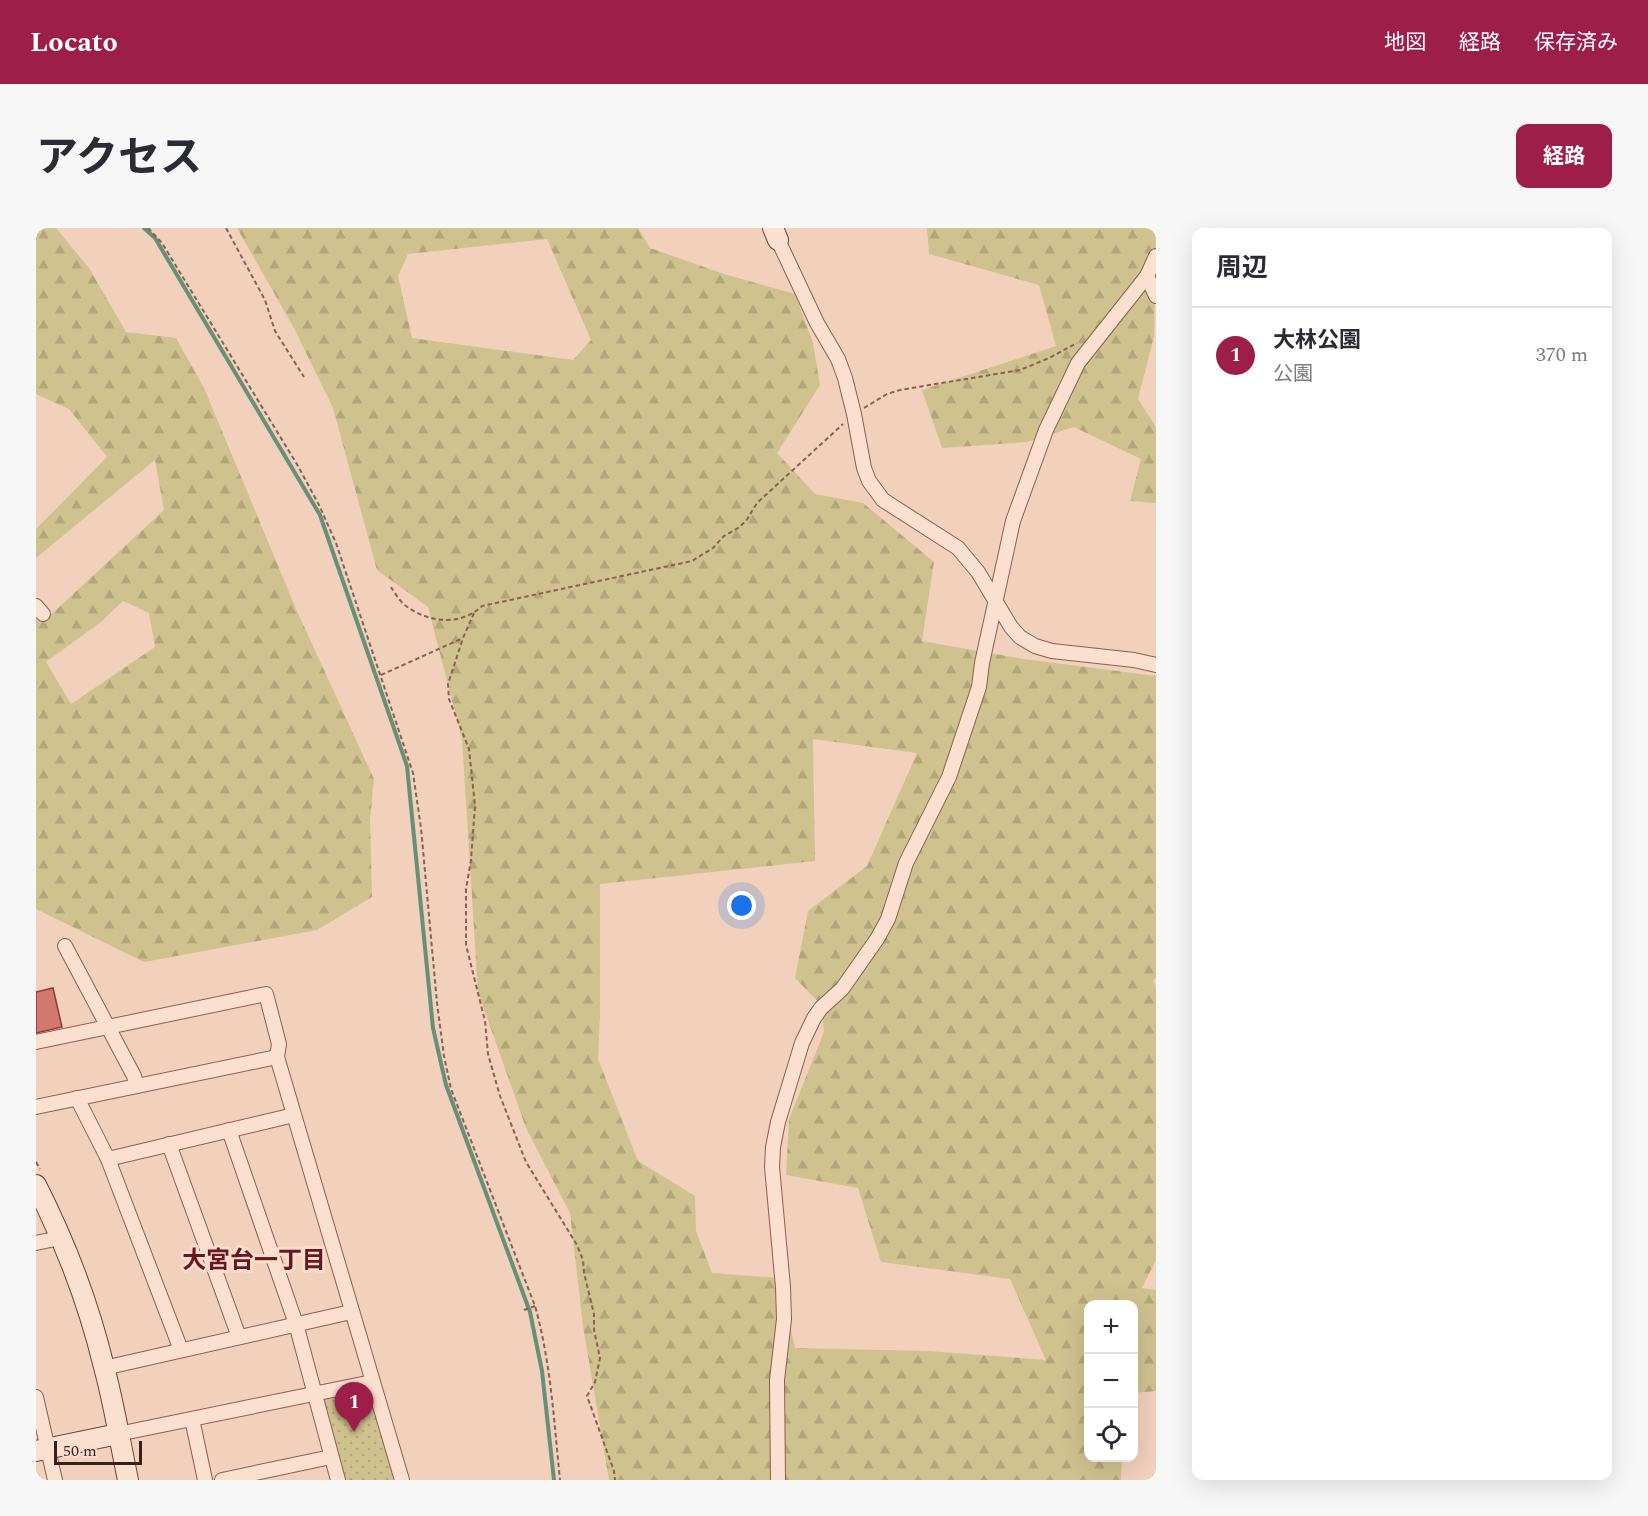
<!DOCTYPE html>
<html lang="ja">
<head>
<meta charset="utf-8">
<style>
	:root { --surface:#fff; --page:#f7f7f7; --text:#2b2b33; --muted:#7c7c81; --line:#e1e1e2; --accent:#9d1f49 }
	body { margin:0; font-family:Spectral,"Noto Sans JP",serif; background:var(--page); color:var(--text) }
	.controls { position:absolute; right:18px; bottom:18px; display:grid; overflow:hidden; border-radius:12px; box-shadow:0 6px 24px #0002 }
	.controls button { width:54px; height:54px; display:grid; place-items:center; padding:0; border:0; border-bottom:2px solid var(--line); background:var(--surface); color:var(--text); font:30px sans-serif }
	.scale { position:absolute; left:18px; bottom:15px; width:88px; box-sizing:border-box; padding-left:6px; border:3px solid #381f1a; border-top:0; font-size:16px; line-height:21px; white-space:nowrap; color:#381f1a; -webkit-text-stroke:4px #f8ddcc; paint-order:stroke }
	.you { position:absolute; left:706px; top:678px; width:21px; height:21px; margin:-15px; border:4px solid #fff; border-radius:50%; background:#1a73e8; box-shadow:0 0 0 9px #1a73e833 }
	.badge { display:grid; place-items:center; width:39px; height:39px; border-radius:50%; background:var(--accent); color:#fff; font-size:20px; font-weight:700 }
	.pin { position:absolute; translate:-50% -50px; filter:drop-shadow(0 2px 3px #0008) }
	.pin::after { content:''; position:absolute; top:32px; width:21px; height:18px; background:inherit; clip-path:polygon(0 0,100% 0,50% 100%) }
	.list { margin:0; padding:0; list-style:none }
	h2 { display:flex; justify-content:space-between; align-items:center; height:78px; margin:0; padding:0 24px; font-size:26px }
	h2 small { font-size:20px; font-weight:400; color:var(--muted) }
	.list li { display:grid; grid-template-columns:39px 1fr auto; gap:18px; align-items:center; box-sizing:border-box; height:96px; padding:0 24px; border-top:2px solid var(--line) }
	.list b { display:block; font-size:22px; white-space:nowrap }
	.list p { margin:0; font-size:20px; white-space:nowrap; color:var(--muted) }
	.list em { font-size:20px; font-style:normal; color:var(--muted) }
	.icon { flex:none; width:33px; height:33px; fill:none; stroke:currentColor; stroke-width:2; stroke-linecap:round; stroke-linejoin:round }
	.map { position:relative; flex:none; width:1120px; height:1252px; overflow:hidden; border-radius:12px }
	header { display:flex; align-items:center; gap:36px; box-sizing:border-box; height:84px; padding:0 30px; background:var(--accent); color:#fff }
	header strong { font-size:28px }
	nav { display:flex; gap:33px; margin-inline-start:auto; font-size:21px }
	.intro { display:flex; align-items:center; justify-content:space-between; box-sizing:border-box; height:144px; padding:0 36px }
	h1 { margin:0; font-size:42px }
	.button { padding:15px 27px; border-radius:12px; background:var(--accent); color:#fff; font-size:21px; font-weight:700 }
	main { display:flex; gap:36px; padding:0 36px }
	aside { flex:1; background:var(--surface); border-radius:12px; box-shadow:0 6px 24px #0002 }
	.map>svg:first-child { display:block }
	.grass { fill:url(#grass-dots) }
	.forest { fill:url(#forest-firs); fill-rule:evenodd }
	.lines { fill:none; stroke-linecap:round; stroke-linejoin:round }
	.stream { stroke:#679078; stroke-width:4 }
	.building { fill:#d3786e; stroke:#8b3e38; stroke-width:1.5 }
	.street-casing { stroke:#8a5f54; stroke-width:16 }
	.secondary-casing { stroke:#6b4138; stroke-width:22 }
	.path { stroke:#8a5f54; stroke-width:2; stroke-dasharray:4.5 3; stroke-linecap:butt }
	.street { stroke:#fce0cf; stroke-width:14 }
	.secondary { stroke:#fce0cf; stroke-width:20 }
	.labels { text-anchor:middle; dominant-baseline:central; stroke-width:6; stroke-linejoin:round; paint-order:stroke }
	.neighbourhood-label { font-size:24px; font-weight:bold; fill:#681620; stroke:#f8ddcc }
</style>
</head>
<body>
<header>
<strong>Locato</strong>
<nav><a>地図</a><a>経路</a><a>保存済み</a></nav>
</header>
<div class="intro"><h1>アクセス</h1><a class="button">経路</a></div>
<main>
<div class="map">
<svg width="1120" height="1252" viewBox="0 0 1120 1252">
	<defs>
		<pattern id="grass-dots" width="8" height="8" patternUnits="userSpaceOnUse" patternTransform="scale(1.5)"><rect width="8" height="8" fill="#d0c28f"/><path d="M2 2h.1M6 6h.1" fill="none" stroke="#b3a67b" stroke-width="1.8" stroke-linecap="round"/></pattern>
		<pattern id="forest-firs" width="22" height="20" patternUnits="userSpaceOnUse" patternTransform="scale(1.5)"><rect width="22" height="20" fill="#d0c28f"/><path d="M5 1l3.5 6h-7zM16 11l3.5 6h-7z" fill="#b3a67b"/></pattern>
	</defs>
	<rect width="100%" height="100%" fill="#f1d0bc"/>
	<path class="grass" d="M326 1161 336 1167 361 1252H301L285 1171Z"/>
	<g class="forest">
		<path d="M0 0H20L53 40 90 104 140 110 168 160 260 381 338 551 334 592 336 669 281 702 108 734 0 681V392L8 393 128 282 119 232 0 330V301L71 229 33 181 0 166ZM87 373 113 385 119 419 35 476 10 434 65 394Z"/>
		<path d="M201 0H602L614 20 688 46 759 66 777 115 784 157 741 225 779 266 827 275 898 334 886 413 988 431 1120 448V750L1117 753 1120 760V1032L1106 1060 1120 1062V1163L1098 1165V1076H1052V1230H1086L1085 1252H573L547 1098 534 985 490 900 442 764 426 511 392 379 341 342 297 180 258 100ZM511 11 555 112 537 132 376 110 362 48 372 26ZM777 511 881 525 831 638 772 683 759 750 785 777 788 804 753 891 750 947 822 960 845 1034 974 1051 1010 1132 892 1123 759 1120 743 1050 676 1045 660 1003 659 968 602 933 562 831 564 789V656L779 633Z"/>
		<path d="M891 0H1120L1118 108 1102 171 1120 199V275L1094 273 1105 231 1038 199 991 214 906 220 886 162 1020 118 1003 57 893 26Z"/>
	</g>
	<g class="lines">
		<path class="stream" d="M108 0 119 10 284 287 371 538 397 800 410 857 494 1084 506 1143 518 1252"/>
	</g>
	<path class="building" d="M17 760 26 799 0 805V764Z"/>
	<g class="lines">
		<g class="street-casing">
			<g id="street">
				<path d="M742 12 781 95 802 131 809 150 818 186 828 240 833 253 847 272 922 320 942 344 975 399 984 409 999 418 1016 423 1098 432 1120 437"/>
				<path d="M1111 48 1120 68"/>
				<path d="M0 378 7 386"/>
				<path d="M29 718 98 848 101 858"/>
				<path d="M0 814 230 766 243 816 241 829 366 1252"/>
				<path d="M41 870 72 931 145 1122"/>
				<path d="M0 879 241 829"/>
				<path d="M193 902 260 1096 302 1252"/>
				<path d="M133 916 203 1109"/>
				<path d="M72 931 258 887"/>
				<path d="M0 1015 24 1010"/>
				<path d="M68 1140 315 1084"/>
				<path d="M0 1169 19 1252"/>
				<path d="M156 1191 169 1252"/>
				<path d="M82 1206 336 1154"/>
				<path d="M186 1252 295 1229"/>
				<path d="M742 1252 741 1152 748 1091 747 1059 736 939 737 919 742 894 766 815 778 790 785 780 806 761 841 711 852 691 870 635 913 549 943 459 946 435 977 293 1010 202 1042 135 1111 48 1120 28"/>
			</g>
		</g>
		<g class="secondary-casing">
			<g id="secondary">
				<path d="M737 0 742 12"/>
				<path d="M0 957C29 1014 53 1077 68 1139 78 1176 84 1214 92 1252"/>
				<path d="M0 1223 82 1206"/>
			</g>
		</g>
		<g class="path">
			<path d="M112 0 126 15 262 238 283 277 300 315 377 545 385 600 401 775 408 828 415 861 499 1078C515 1135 518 1194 524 1252"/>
			<path d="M190 0 229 72 239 103 268 149"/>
			<path d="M828 180 851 166 864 162 984 142 1013 130 1041 115"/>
			<path d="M355 359C359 365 364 374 370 378 393 395 425 398 446 378L656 333 677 320 688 308 702 300 710 293 721 275 807 196"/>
			<path d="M438 385 427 410 412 456 413 471 433 521 439 578 435 632 430 661V717L449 793 452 826 464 868 490 934 541 1017 547 1032 548 1045 558 1086V1102L564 1130 559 1154 551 1168 578 1243 579 1252"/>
			<path d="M345 447 427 410"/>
			<path d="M0 934 4 941"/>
			<path d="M488 1082 499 1078"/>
		</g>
		<use href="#street" class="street"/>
		<use href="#secondary" class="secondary"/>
	</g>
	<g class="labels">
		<g class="neighbourhood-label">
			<text x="218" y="1033">大宮台一丁目</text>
		</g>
	</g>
</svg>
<div class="controls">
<button>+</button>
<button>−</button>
<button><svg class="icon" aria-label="locate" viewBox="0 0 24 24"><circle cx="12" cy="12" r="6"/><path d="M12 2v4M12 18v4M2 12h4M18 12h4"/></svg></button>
</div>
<div class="scale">50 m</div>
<div class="you"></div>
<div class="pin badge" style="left:318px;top:1204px">1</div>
</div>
<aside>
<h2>周辺<small></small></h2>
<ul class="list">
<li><span class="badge">1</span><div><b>大林公園</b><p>公園</p></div><em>370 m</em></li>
</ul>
</aside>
</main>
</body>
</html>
